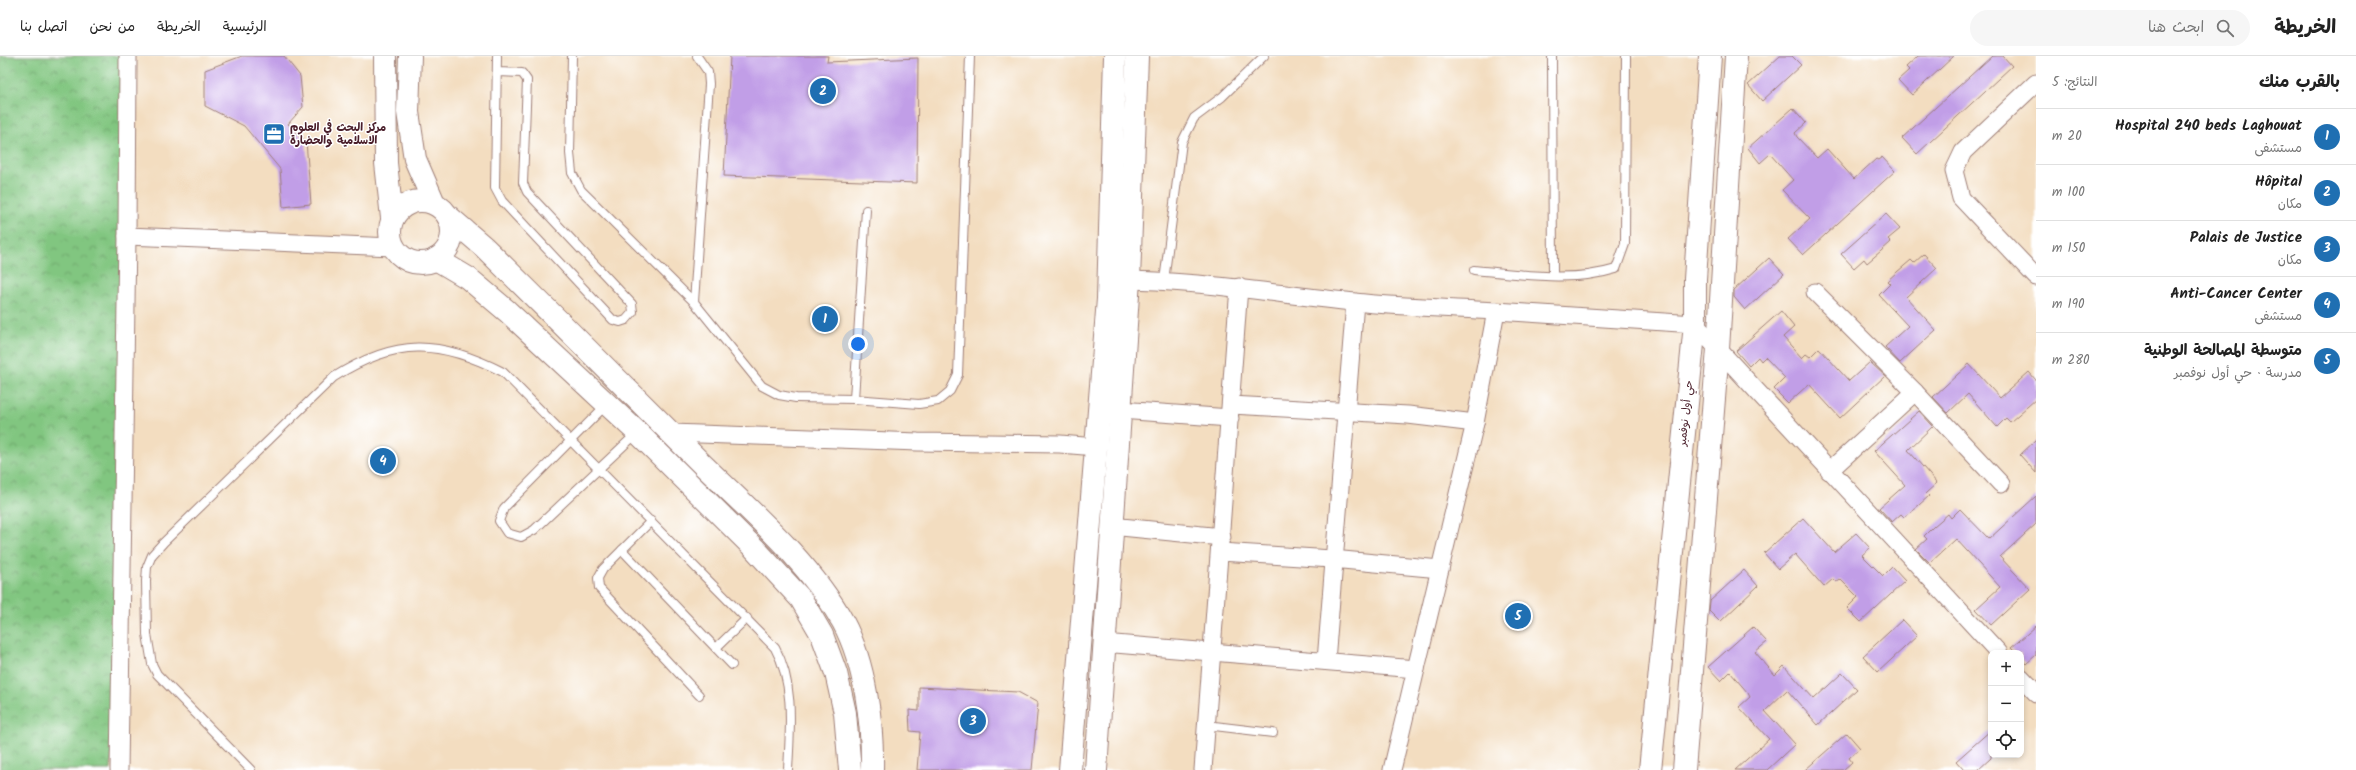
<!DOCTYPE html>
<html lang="ar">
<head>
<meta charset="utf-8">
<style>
	:root { --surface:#fff; --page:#f6f6f6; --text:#222; --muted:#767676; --line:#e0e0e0; --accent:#1f6fb2 }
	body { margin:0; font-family:Kalam,"Playpen Sans Arabic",sans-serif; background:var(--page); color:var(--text); direction:rtl }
	.controls { position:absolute; right:12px; bottom:12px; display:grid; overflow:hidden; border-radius:8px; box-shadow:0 2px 6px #0003 }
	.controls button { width:36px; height:36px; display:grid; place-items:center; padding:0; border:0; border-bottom:1px solid var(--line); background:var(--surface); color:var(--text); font:20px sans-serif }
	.you { position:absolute; left:858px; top:288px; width:14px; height:14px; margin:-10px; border:3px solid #fff; border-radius:50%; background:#1a73e8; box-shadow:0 0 0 6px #1a73e833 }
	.badge { display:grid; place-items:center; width:26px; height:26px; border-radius:50%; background:var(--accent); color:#fff; font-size:13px; font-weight:700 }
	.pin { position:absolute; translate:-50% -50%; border:2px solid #fff; box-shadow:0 1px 4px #0006 }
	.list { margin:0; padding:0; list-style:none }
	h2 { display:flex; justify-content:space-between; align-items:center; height:52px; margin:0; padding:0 16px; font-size:17px }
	h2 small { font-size:13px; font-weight:400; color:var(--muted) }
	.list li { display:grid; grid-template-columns:26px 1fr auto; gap:12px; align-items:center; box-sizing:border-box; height:56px; padding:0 16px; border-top:1px solid var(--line) }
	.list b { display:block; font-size:15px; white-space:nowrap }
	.list p { margin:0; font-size:13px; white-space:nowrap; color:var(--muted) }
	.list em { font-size:13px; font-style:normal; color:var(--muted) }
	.icon { flex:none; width:22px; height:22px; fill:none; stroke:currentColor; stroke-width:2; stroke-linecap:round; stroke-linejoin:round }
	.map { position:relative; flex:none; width:2036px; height:714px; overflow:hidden; direction:ltr }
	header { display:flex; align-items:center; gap:24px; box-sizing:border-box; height:56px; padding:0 20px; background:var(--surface); border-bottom:1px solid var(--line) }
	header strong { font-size:19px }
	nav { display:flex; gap:22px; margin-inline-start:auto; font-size:14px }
	.search { width:280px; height:36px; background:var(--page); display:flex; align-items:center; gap:10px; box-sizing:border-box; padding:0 14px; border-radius:22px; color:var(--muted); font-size:15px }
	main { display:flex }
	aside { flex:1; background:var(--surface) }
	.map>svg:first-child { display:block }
	.park { fill:url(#park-crowns); stroke:#667256 }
	.building { fill:#c19ee7 }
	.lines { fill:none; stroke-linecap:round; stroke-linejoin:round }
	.lane-casing { stroke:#9e7e76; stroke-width:10 }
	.street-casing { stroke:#9e7e76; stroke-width:19 }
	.secondary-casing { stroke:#9e7e76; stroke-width:24 }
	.lane { stroke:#fff; stroke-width:8 }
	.street { stroke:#fff; stroke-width:17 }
	.secondary { stroke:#fff; stroke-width:22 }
	.labels { text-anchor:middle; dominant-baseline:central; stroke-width:3; stroke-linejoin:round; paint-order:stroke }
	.poi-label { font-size:11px; font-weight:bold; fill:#4a1f2b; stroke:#fff; text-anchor:start }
	.street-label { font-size:11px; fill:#4a1f2b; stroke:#fff }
</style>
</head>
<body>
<header>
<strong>الخريطة</strong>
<div class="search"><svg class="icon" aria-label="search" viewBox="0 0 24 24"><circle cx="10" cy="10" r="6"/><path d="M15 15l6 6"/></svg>ابحث هنا</div>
<nav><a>الرئيسية</a><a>الخريطة</a><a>من نحن</a><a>اتصل بنا</a></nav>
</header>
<main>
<aside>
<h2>بالقرب منك<small>النتائج: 5</small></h2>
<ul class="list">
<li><span class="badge">1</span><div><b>Hospital 240 beds Laghouat</b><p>مستشفى</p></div><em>20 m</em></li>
<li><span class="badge">2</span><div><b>Hôpital</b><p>مكان</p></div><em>100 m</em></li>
<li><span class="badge">3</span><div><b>Palais de Justice</b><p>مكان</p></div><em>150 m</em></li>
<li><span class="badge">4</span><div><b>Anti-Cancer Center</b><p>مستشفى</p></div><em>190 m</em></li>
<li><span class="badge">5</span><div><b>متوسطة المصالحة الوطنية</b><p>مدرسة · حي أول نوفمبر</p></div><em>280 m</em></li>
</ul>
</aside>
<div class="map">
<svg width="2036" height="714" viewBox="0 0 2036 714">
	<defs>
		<pattern id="park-crowns" width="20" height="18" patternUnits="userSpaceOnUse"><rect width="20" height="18" fill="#81c680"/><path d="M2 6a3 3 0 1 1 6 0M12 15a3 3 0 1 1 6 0" fill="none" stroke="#6ca069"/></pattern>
	</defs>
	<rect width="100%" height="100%" fill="#fff"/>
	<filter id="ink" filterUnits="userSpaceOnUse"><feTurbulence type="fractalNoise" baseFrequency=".025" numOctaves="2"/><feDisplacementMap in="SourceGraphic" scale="8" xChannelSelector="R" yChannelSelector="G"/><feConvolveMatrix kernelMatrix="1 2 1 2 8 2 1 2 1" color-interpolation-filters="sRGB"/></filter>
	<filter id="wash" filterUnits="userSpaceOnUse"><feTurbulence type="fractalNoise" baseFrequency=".012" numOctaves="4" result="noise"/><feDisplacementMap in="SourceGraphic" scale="16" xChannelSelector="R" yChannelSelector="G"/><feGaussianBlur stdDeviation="0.9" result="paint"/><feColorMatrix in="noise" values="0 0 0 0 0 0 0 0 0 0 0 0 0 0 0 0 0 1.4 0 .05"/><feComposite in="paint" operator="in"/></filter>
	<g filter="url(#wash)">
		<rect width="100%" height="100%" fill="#f3ddc0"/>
		<path class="park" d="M0 0H132L111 714H0Z"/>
		<g id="blocks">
			<g class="building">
				<path d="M242 0H284L300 20 303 51 288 68 306 85 311 148 283 151 280 113 244 70 205 50V14Z"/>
				<path d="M730 0H828L827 6 918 2 917 127 724 120Z"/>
				<path d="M1780 0H1792L1801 9 1762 45 1748 29Z"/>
				<path d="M1918 0H1954L1912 39 1898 24 1909 14 1906 11Z"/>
				<path d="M1992 0H2003L2012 10 1917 98 1902 82Z"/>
				<path d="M1793 52 1806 67 1795 77 1797 81 1817 102 1827 93 1854 123 1876 103 1878 104 1882 101 1895 115 1803 199 1788 183 1810 163 1782 134 1793 124 1770 98 1760 107 1748 92Z"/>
				<path d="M1886 158 1900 173 1888 183 1891 186 1881 195 1867 207 1864 203 1854 212 1841 198Z"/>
				<path d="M1924 198 1937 212 1906 241 1936 274 1900 307 1885 291 1908 270 1879 239 1890 228 1887 225 1897 216 1911 204 1914 207Z"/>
				<path d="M1769 202 1784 218 1745 254 1734 241V234Z"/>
				<path d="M1781 255 1794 271 1783 281 1802 302 1806 298 1810 301 1819 292 1849 325 1870 306 1885 320 1840 362 1809 328 1788 347 1774 333 1785 322 1765 301 1761 305 1758 301 1749 310 1736 295Z"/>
				<path d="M1969 308 2000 342 2029 316 2036 324V343L2010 366 2006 362 1997 371 1968 338 1948 357 1933 341Z"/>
				<path d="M1919 355 1933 370 1908 394 1937 427 1926 437 1929 440 1919 449 1904 461 1901 458 1892 466 1879 452 1905 429 1874 395Z"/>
				<path d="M2036 384V417L2020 399Z"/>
				<path d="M2036 440V468L2000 501 2030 533 1991 569 1976 553 2000 531 1956 483 1930 507 1916 493 1927 483 1924 480 1934 470 1948 458 1951 462 1960 453 1989 483Z"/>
				<path d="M1803 462 1834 496 1856 477 1870 492 1862 499 1883 520 1892 511 1905 525 1861 566 1847 552 1858 541 1840 523 1836 526 1833 523 1824 531 1795 498 1778 513 1764 497Z"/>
				<path d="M1744 514 1758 530 1720 566 1709 555 1710 545Z"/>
				<path d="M1902 564 1917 580 1878 616 1863 600Z"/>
				<path d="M2036 570V599L2026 608 2021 603V597H2016L2011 592Z"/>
				<path d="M1753 571 1767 586 1755 596 1775 619 1784 610 1814 643 1842 617 1857 633 1818 669 1787 634 1765 655 1795 688 1767 714H1735L1769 683 1739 651 1750 641 1748 637 1730 616 1721 625 1708 611Z"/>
				<path d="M919 631 1018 636 1038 647 1032 714H917L920 676 910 675 909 654 919 655Z"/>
				<path d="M1991 674V702L1978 714H1964L1956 705Z"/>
				<path d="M1847 677 1860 692 1849 702 1852 706 1843 714H1805Z"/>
			</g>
		</g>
	</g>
	<g filter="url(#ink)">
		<use href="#blocks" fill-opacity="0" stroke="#9e7e76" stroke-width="1"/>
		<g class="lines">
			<g class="lane-casing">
				<g id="lane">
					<path d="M497 0 495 132 502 145 613 264 620 266 626 264 633 256 632 248 527 136 523 127 527 24 522 17 499 16"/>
					<path d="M572 0 570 97 572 117 581 134 694 246 762 330 779 339 796 342 854 343 919 348 938 345 950 335 958 319 970 0"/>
					<path d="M1552 0 1553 220"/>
					<path d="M1474 214C1520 218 1571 227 1616 213L1625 188 1626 0"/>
					<path d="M1164 225 1182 86 1194 62 1222 41 1264 0"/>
					<path d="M694 246 709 28 708 16 697 0"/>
					<path d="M854 343 866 154"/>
					<path d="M606 349 504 452 499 465 507 477 521 481 534 474 637 377"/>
					<path d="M651 465 603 513 598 522 599 532 699 639"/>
					<path d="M622 494 732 609"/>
					<path d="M716 592 747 562"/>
					<path d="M1206 669 1273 677"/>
					<path d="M251 714 157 618 152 608 147 578 146 525 147 511 152 499 163 487 334 321C396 282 438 283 503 316L775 592C795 628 790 674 788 714"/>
				</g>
			</g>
			<g class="street-casing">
				<g id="street">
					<path d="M2036 27 1963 96 1954 115 1961 142 2036 221"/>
					<path d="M127 180 393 191"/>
					<path d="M1117 224C1197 224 1275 238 1354 246 1401 251 1449 252 1496 255L1475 367 1416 613"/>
					<path d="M1815 236 1915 336 2001 428"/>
					<path d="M1496 255 1695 268 1999 597"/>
					<path d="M1231 349 1408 359 1475 367"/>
					<path d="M1120 354 1230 362"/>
					<path d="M672 377 918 386 1060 388 1096 391"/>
					<path d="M1829 415 1915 336"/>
					<path d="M1111 470 1222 481"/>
					<path d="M1220 496 1332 503 1440 513"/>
					<path d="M1103 587 1416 613 1392 714"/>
					<path d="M1326 605 1355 246"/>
					<path d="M2021 621 2036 637"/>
					<path d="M119 714 127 180 128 0"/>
					<path d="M1203 714 1239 231"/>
				</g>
			</g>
			<g class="secondary-casing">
				<g id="secondary">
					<path d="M385 0 386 107 392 162"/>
					<path d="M410 0 408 56 415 103 434 147"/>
					<circle cx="421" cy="176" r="31"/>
					<path d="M448 160 484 191C557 263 629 335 702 408 752 457 809 505 843 566 865 607 873 668 872 714"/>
					<path d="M436 203 468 222 507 255 637 376 754 492 801 543 822 579 836 617 845 657 850 714"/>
					<path d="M1070 714 1108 243 1115 0"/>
					<path d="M1096 714 1129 224 1137 0"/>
					<path d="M1650 714 1695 268V223L1710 0"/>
					<path d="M1684 714 1718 293 1736 0"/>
				</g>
			</g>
			<use href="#lane" class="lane"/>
			<use href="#street" class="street"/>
			<use href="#secondary" class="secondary"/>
		</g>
	</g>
	<defs>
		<g id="office-square" transform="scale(1.15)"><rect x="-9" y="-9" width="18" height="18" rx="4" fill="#1f6fb2" stroke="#fff"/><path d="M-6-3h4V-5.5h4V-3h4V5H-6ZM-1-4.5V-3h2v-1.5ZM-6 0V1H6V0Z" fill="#fff"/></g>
	</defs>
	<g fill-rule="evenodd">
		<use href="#office-square" x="274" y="78"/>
	</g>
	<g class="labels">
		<g class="poi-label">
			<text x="290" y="72">مركز البحث في العلوم<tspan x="290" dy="13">الاسلامية والحضارة</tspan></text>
		</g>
		<g class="street-label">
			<text transform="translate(1686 357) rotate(-84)">حي أول نوفمبر</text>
		</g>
	</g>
</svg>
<div class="controls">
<button>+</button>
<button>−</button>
<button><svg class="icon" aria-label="locate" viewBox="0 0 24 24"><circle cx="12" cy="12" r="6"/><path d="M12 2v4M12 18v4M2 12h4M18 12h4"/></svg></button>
</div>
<div class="you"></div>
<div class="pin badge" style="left:825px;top:263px">1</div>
<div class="pin badge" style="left:823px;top:35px">2</div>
<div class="pin badge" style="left:973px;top:665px">3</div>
<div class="pin badge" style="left:383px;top:405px">4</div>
<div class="pin badge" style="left:1518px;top:560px">5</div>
</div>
</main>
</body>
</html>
